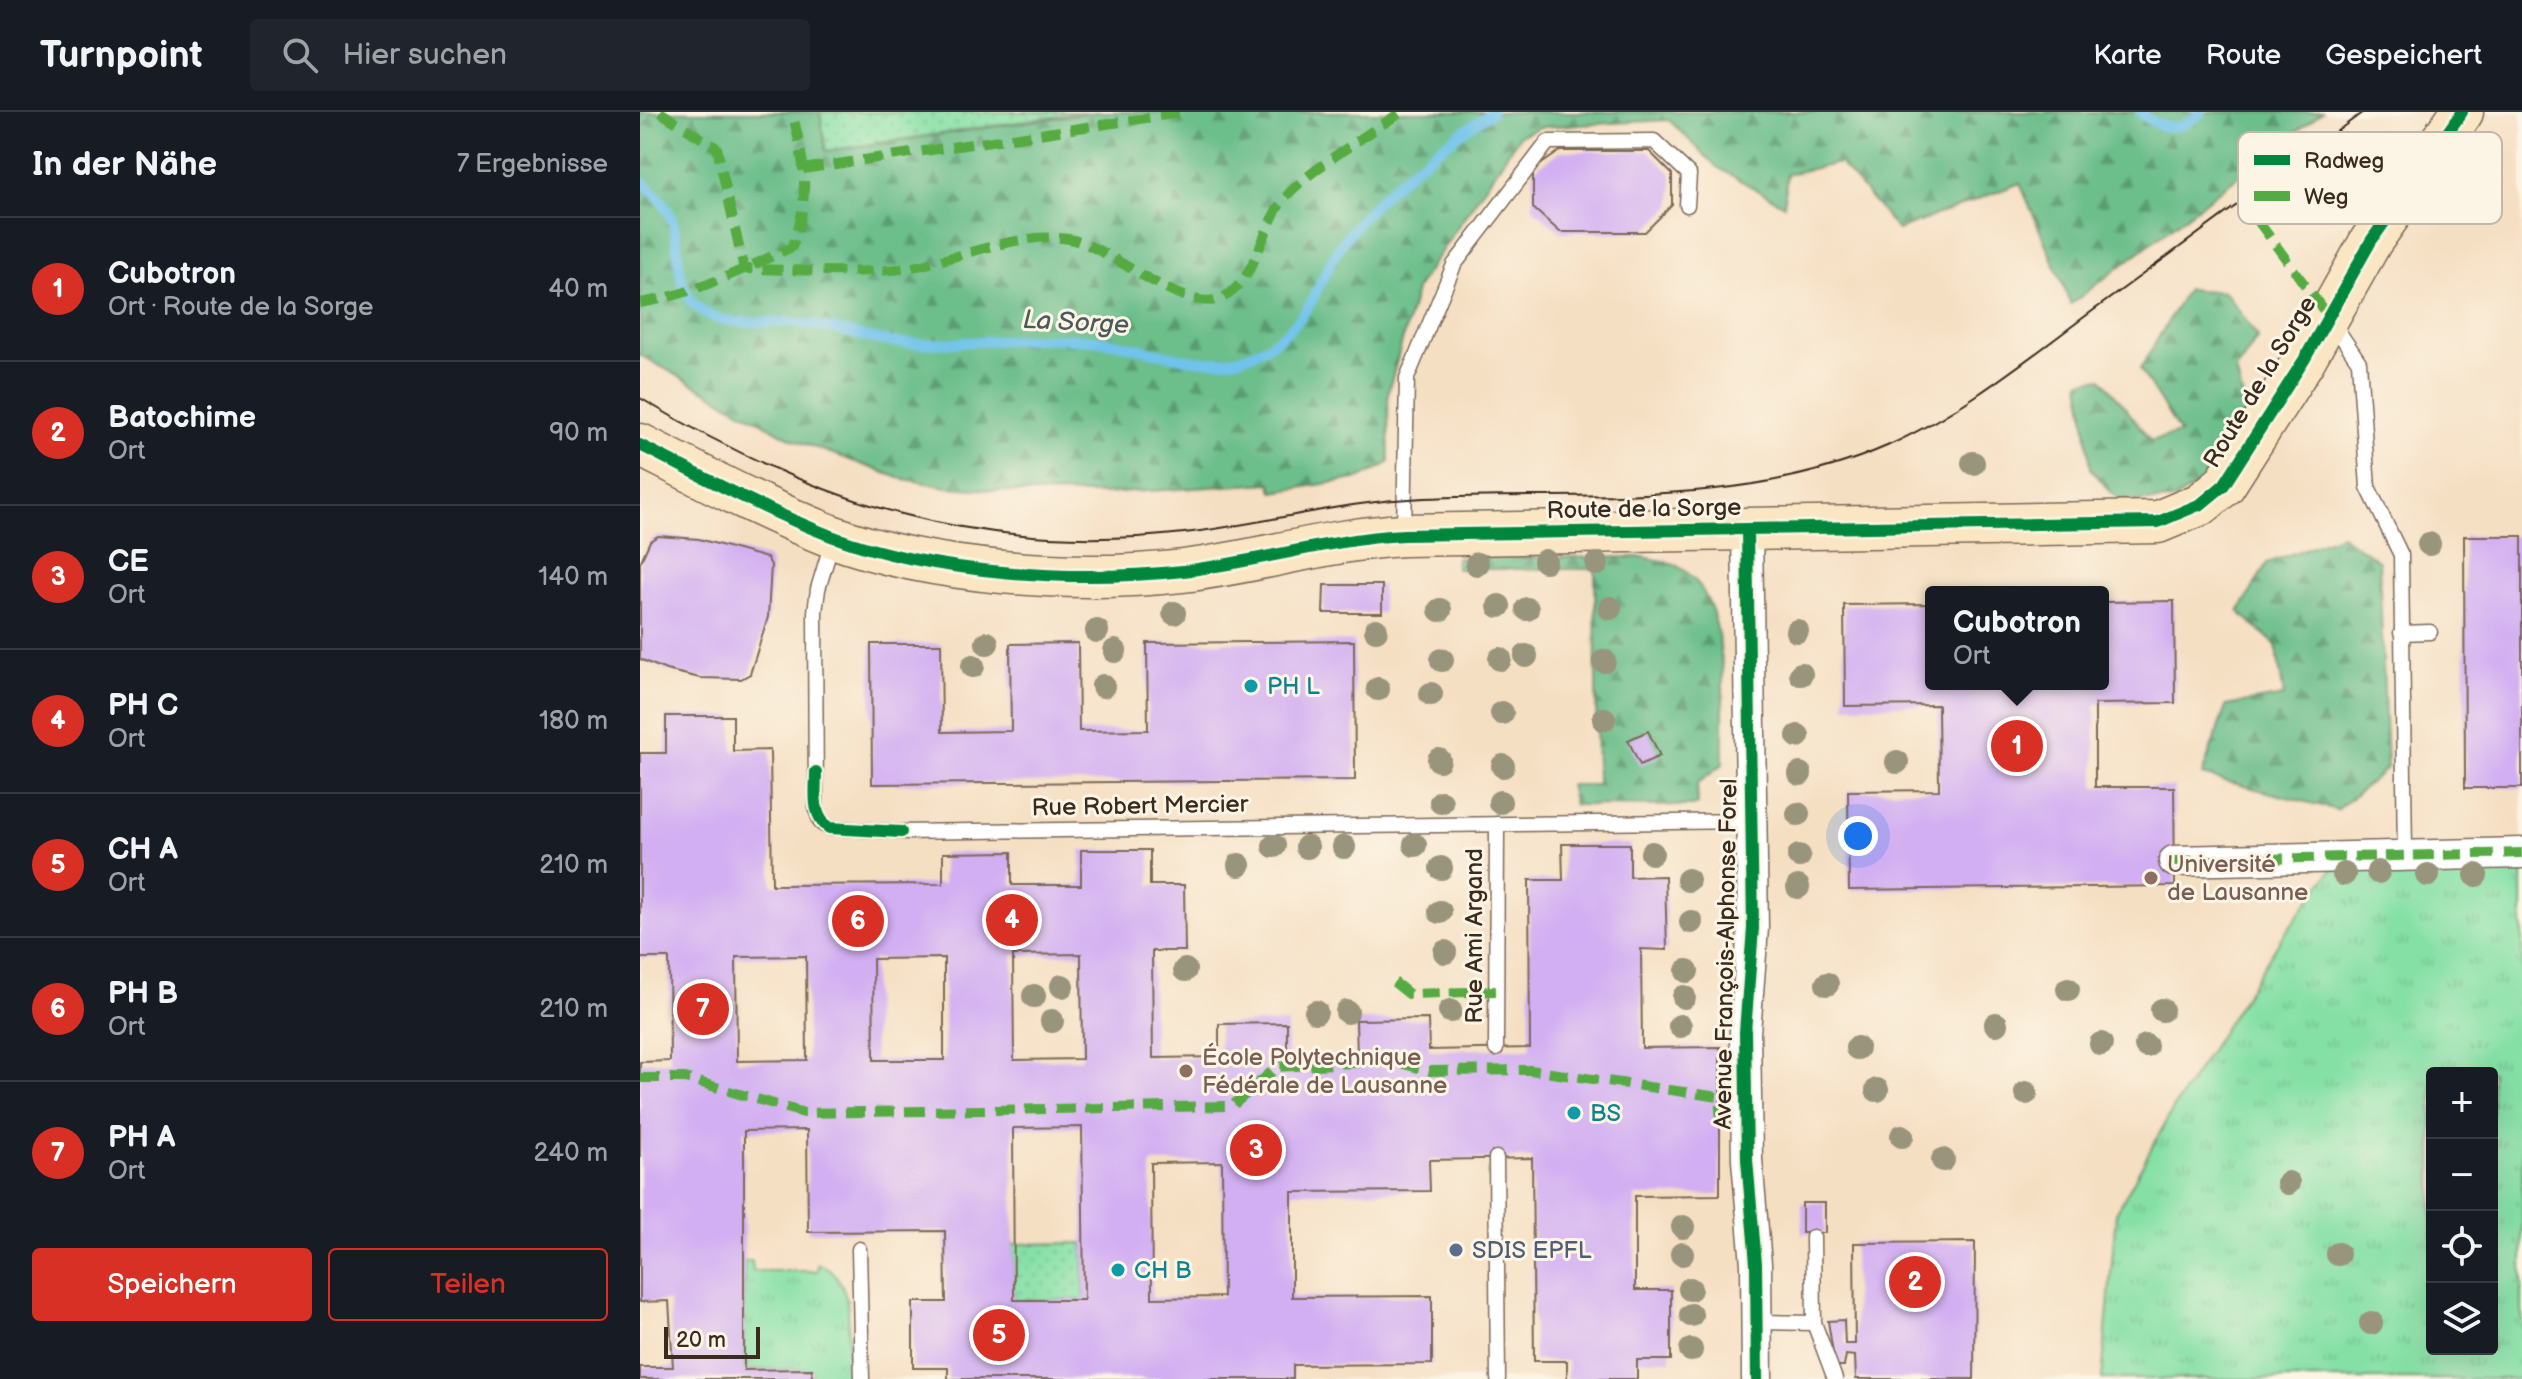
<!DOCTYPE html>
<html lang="de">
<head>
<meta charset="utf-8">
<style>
	:root { --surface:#171b24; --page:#20242c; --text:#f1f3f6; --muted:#9ea1a6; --line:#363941; --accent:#d93025 }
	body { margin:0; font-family:"Balsamiq Sans",sans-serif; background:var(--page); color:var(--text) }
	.controls { position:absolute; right:24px; bottom:24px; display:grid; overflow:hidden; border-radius:8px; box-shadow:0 8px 32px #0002 }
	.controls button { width:72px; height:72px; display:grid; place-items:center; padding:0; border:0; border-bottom:2px solid var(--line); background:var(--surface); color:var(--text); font:40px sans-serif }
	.scale { position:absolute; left:24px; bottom:20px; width:96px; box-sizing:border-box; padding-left:8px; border:4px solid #3b2a1e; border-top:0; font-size:22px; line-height:28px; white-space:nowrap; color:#3b2a1e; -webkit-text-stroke:6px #fcf5e5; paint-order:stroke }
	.you { position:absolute; left:1218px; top:724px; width:28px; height:28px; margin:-20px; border:6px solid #fff; border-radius:50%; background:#1a73e8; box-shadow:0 0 0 12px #1a73e833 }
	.badge { display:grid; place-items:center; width:52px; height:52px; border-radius:50%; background:var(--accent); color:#fff; font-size:26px; font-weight:700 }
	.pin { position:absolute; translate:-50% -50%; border:4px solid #fff; box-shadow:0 2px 8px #0006 }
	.popup { position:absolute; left:1285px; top:474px; width:184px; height:104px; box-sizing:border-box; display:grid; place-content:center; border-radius:8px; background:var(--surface); filter:drop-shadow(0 2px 6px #0005); font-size:26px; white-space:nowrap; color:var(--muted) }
	.popup b { font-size:30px; color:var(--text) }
	.popup::after { content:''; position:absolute; left:50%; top:100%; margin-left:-16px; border:16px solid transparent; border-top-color:var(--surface) }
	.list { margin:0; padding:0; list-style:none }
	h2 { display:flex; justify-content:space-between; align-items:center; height:104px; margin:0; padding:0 32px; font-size:34px }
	h2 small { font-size:26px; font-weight:400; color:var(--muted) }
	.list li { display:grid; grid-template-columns:52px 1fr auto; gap:24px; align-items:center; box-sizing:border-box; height:144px; padding:0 32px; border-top:2px solid var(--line) }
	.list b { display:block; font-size:30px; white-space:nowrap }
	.list p { margin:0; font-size:26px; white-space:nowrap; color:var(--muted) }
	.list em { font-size:26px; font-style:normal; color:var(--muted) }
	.actions { display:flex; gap:16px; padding:24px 32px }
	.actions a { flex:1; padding:18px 0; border:2px solid var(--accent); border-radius:8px; text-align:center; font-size:28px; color:var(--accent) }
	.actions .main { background:var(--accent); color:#fff }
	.icon { flex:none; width:44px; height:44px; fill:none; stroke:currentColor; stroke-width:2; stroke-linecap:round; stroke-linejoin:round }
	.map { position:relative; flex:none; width:1882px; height:1267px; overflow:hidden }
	header { display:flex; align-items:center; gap:48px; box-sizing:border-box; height:112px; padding:0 40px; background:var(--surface); border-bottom:2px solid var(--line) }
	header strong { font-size:38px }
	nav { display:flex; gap:44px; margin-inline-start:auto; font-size:28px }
	.search { width:560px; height:72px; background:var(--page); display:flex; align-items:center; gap:20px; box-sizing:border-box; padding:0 28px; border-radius:8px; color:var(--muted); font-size:30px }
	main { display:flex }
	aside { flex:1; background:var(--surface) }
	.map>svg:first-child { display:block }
	.grass { fill:url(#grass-tufts); stroke:#608562; stroke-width:2; fill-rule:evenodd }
	.forest { fill:url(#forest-firs); stroke:#547454; stroke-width:2 }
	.park { fill:url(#park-dots); stroke:#608562; stroke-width:2 }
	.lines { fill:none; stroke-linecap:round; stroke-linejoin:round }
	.stream { stroke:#70c3ec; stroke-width:10 }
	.building { fill:#d2aef2; fill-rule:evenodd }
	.lane-casing { stroke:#7c6958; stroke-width:17 }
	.street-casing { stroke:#7c6958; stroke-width:33 }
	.secondary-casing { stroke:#7c6958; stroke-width:45 }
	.lane { stroke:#fff; stroke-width:14 }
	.street { stroke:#fff; stroke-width:30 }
	.secondary { stroke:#fbe6c4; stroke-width:42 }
	.tram { stroke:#3b2a1e; stroke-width:2 }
	.quiet { stroke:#55ab43; stroke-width:10; stroke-dasharray:20 10; stroke-linecap:butt }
	.cycleway-casing { stroke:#fcf5e5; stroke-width:17 }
	.cycleway { stroke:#00873e; stroke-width:12 }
	.tree { fill:#99957b }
	.culture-dot { fill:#0f9aa8; stroke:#fcf5e5; stroke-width:3 }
	.education-dot { fill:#8d6e63; stroke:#fcf5e5; stroke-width:3 }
	.service-dot { fill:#5c6f8a; stroke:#fcf5e5; stroke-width:3 }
	.labels { text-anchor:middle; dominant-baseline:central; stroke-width:6; stroke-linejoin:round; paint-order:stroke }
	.street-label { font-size:24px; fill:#3b2a1e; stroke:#fcf5e5 }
	.culture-label { font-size:24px; fill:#0d838f; stroke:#fcf5e5; text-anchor:start }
	.education-label { font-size:24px; fill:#785e54; stroke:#fcf5e5; text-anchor:start }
	.service-label { font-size:24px; fill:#4e5e75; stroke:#fcf5e5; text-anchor:start }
	.water-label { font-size:26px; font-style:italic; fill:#4b585c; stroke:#fcf5e5 }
	.key { fill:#fcf5e5; stroke:#c2b8a9; stroke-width:2 }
	.key-label { font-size:22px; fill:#3b2a1e }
</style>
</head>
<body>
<header>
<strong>Turnpoint</strong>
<div class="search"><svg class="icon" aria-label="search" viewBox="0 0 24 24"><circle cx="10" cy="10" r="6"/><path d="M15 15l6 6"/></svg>Hier suchen</div>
<nav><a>Karte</a><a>Route</a><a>Gespeichert</a></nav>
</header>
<main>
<aside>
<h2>In der Nähe<small>7 Ergebnisse</small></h2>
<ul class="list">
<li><span class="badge">1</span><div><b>Cubotron</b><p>Ort · Route de la Sorge</p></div><em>40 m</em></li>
<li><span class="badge">2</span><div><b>Batochime</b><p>Ort</p></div><em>90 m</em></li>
<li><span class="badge">3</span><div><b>CE</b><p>Ort</p></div><em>140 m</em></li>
<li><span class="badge">4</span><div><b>PH C</b><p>Ort</p></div><em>180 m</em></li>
<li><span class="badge">5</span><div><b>CH A</b><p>Ort</p></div><em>210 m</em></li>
<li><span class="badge">6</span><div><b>PH B</b><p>Ort</p></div><em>210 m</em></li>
<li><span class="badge">7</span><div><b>PH A</b><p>Ort</p></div><em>240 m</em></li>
</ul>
<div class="actions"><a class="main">Speichern</a><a>Teilen</a></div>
</aside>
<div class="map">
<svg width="1882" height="1267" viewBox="0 0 1882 1267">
	<defs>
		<pattern id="grass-tufts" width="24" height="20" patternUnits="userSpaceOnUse" patternTransform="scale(2)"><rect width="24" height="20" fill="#85e0a6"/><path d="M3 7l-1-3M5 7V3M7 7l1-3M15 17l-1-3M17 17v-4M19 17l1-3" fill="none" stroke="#74c08e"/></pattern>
		<pattern id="forest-firs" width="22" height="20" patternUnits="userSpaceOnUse" patternTransform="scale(2)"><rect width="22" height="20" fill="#6cbe8b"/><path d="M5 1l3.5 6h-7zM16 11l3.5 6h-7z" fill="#5a9b71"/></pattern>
		<pattern id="park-dots" width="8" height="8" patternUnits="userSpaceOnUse" patternTransform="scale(2)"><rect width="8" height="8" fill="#85e0a6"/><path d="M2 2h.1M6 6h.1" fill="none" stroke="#74c08e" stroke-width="1.8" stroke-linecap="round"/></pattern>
	</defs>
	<rect width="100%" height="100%" fill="#fcf5e5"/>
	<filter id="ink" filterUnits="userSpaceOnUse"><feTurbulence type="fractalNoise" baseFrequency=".0125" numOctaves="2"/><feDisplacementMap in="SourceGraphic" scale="16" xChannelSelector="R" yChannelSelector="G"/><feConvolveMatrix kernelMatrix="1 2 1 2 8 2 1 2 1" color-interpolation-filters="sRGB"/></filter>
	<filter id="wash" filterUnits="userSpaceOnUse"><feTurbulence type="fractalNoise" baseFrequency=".006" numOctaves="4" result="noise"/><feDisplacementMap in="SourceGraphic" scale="32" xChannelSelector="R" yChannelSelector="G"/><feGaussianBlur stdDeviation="1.8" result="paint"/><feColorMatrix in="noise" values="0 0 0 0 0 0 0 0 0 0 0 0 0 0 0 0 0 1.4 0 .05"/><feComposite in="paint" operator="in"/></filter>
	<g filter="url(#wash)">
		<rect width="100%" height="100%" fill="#f5dfc3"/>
		<g class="grass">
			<path d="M1882 741V1267H1462L1476 1101 1533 997 1640 828 1701 745ZM1792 961H1852V1237H1792Z"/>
			<path d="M104 1149H112L113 1159H177L178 1152C221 1166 206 1230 207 1267H172L171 1257 104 1258Z"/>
		</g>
		<g class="forest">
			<path d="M0 0H180L186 39 455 0H1682L1431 192 1380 71 1258 118 1200 51 1147 62 1144 93 1077 55 1029 8 900 15 880 23 777 175 748 281 749 351 721 366 633 380 631 371 463 382 388 381 307 375 259 366 152 327 0 243Z"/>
			<path d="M1547 177 1585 180 1618 225 1596 258 1607 303 1590 353 1534 388 1480 390 1451 357 1440 269 1462 266 1511 329 1540 321 1500 257Z"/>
			<path d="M1701 423 1739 449 1747 656 1697 698 1562 663 1586 594 1644 584 1636 533 1599 500 1627 451Z"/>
			<path d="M1004 445C1014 448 1030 449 1039 455 1095 488 1081 595 1083 652L1057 672 1058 692 1051 694 934 693 929 673H957L955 457H816V446Z"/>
		</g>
		<g class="park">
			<path d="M180 0H445L186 39Z"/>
			<path d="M443 1131 444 1188H374L373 1132Z"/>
		</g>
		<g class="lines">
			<g class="stream">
				<path d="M1500 0C1522 20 1540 21 1561 0"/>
				<path d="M0 68C13 79 24 89 31 105 43 134 31 179 63 200 90 217 128 207 158 211 191 214 228 228 259 231 324 235 388 222 453 228 496 232 541 252 584 249 602 248 620 239 635 229 678 200 678 162 706 126 745 73 798 36 852 0"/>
			</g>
		</g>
		<g id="blocks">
			<g class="building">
				<path d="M920 39H1009L1032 62V93L1005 120H920L893 96V58Z"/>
				<path d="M18 424 59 427 127 446 131 453 128 505 110 562 101 567 60 566 26 558 0 547V451L10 429Z"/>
				<path d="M1824 424H1882V676H1825Z"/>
				<path d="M684 473H742V501H683Z"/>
				<path d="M1534 489 1535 591 1455 592V675H1534L1535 774 1209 778 1208 679 1299 678 1298 593 1205 594 1204 493 1291 492V572H1463V490Z"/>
				<path d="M714 529 715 668 232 672 231 532H301L302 620 371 619 370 532 438 531 439 619 508 618 507 531Z"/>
				<path d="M26 604H93V639L130 638 132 773 303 772V741L372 740V773H441V738H510V773H544L545 839H512L513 946 579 945V912L647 911V945H717L716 908 788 907 789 938 890 936 889 768H923L922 732H990V765L1025 764 1027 838 1001 837 1002 936 1080 935V1083L995 1084V1178H1031V1248H997V1267H927V1249H894L892 1046 789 1048 790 1079 652 1080V1185L792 1184V1252L653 1253V1267H308V1256H273V1190H306L305 1119 168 1120 167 1018 104 1019V1258L172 1257V1267H0V1255H33L29 1189 0 1190V950L30 949 29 846H0V641H26ZM441 842 442 947 374 948 373 843ZM166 844 167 948 97 949 96 845ZM304 846V948H234L233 847ZM442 1015 444 1188H374L373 1016ZM582 1050 583 1185 512 1186 511 1051Z"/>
				<path d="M1008 619 1020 644 1000 653 988 628Z"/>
				<rect x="1162" y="1091" width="23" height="30"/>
				<path d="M1335 1130 1334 1267H1216L1215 1244 1206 1243 1204 1254H1195L1188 1209 1204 1208 1205 1232H1215L1214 1131Z"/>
			</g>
		</g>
	</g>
	<g filter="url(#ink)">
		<use href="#blocks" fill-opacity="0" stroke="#7c6958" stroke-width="2"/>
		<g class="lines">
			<g class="lane-casing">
				<g id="lane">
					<path d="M1692 210 1719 250 1728 375 1761 443 1765 742"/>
					<path d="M764 419 767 266 814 153 908 30 1014 29 1049 62 1047 93"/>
					<path d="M193 427 178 477 175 500 176 698 181 711 189 716 261 720 1111 709"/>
					<path d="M1761 521 1790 520"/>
					<path d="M856 937 857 712"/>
					<path d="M856 1046 858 1267"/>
					<path d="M219 1137 222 1267"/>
					<path d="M1117 1210 1174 1211 1173 1125"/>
					<path d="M1174 1211 1195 1267"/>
				</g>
			</g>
			<g class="street-casing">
				<g id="street">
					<path d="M1107 418 1113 816 1105 920 1107 1048 1116 1152 1117 1267"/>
					<path d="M1534 749 1882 741"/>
				</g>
			</g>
			<g class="secondary-casing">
				<path id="secondary" d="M0 333C63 365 125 398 191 424 293 462 436 471 543 459 618 450 689 427 764 423L1518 410 1561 392 1584 373 1664 248 1731 129 1822 0"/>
			</g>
			<use href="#lane" class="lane"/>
			<use href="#street" class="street"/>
			<use href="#secondary" class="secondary"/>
			<path class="tram" d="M0 286C176 391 336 444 544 421 624 412 703 389 785 386 940 379 1101 398 1247 334 1321 301 1386 248 1451 200 1542 134 1632 67 1723 0"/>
			<g class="quiet">
				<path d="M20 0 77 36 104 157C152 157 222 163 268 156 319 147 377 119 429 127 471 134 546 206 584 185 617 167 622 114 644 87 665 60 731 21 761 0"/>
				<path d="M163 57 547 0"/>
				<path d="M1618 109 1687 203"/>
				<path d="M0 191C52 183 104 157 152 135 171 85 165 51 152 0"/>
				<path d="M1534 749 1882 741"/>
				<path d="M754 870 769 882 856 879"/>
				<path d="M0 966H45L164 1001 592 994 637 955 753 949 789 959 890 958 1079 985 1081 1008"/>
			</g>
			<g class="cycleway-casing">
				<g id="cycleway">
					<path d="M0 333C63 365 125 398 191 424 293 462 436 471 543 459 618 450 689 427 764 423L1518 410 1561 392 1584 373 1664 248 1731 129 1822 0"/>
					<path d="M1107 418 1113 816 1105 920 1107 1048 1116 1152 1117 1267"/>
					<path d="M176 660C176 680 171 703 189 716L261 720"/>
				</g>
			</g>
			<use href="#cycleway" class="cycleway"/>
		</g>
		<g class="tree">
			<circle cx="1333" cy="351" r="12"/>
			<circle cx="1789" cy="432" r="12"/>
			<circle cx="905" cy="449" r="12"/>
			<circle cx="837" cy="452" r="12"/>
			<circle cx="957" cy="452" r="12"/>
			<circle cx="859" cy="494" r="12"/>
			<circle cx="970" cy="496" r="12"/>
			<circle cx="887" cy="497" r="12"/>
			<circle cx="800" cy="498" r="12"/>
			<circle cx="534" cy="501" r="12"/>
			<circle cx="736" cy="518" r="12"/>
			<circle cx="457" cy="519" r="12"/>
			<circle cx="1157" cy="519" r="12"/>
			<circle cx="347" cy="531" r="12"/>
			<circle cx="475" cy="539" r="12"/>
			<circle cx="886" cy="544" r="12"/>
			<circle cx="860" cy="547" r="12"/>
			<circle cx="802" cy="548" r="12"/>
			<circle cx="964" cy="549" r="12"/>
			<circle cx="333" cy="554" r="12"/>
			<circle cx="1161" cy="562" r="12"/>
			<circle cx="463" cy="574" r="12"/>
			<circle cx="738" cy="577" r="12"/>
			<circle cx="791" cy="582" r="12"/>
			<circle cx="862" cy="601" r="12"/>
			<circle cx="964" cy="607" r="12"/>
			<circle cx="1158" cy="624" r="12"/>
			<circle cx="799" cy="648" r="12"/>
			<circle cx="1257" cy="650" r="12"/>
			<circle cx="863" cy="654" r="12"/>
			<circle cx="1160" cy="662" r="12"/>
			<circle cx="801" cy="690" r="12"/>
			<circle cx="860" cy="690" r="12"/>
			<circle cx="1158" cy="702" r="12"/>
			<circle cx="775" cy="733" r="12"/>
			<circle cx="634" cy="734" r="12"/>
			<circle cx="667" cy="735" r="12"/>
			<circle cx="704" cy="735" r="12"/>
			<circle cx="1012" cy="741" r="12"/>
			<circle cx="1159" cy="744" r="12"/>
			<circle cx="599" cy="753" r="12"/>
			<circle cx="801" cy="756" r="12"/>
			<circle cx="1738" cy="760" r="12"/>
			<circle cx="1704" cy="762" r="12"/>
			<circle cx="1788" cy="763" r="12"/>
			<circle cx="1836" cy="763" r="12"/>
			<circle cx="1048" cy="768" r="12"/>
			<circle cx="1158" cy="775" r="12"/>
			<circle cx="800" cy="800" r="12"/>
			<circle cx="1051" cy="810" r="12"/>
			<circle cx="805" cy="840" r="12"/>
			<circle cx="545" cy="858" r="12"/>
			<circle cx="1047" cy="859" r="12"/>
			<circle cx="1187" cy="872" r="12"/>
			<circle cx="422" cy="874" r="12"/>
			<circle cx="1428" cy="877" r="12"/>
			<circle cx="394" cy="884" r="12"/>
			<circle cx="1044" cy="885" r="12"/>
			<circle cx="1522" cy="898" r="12"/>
			<circle cx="810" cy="899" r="12"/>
			<circle cx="676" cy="900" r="12"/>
			<circle cx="707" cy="900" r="12"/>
			<circle cx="412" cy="909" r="12"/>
			<circle cx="1356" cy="912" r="12"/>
			<circle cx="1040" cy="914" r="12"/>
			<circle cx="1461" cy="932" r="12"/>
			<circle cx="1506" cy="934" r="12"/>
			<circle cx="1217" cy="936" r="12"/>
			<circle cx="1237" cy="978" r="12"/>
			<circle cx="1386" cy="981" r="12"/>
			<circle cx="1262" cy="1024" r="12"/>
			<circle cx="1303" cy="1048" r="12"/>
			<circle cx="1648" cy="1071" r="12"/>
			<circle cx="1043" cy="1115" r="12"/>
			<circle cx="1042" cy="1142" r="12"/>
			<circle cx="1698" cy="1142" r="12"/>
			<circle cx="1050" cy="1177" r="12"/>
			<circle cx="1051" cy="1203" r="12"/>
			<circle cx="1731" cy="1211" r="12"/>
			<circle cx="1051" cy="1238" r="12"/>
		</g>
	</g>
	<g class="culture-dot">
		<circle cx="611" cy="574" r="8"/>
		<circle cx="934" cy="1001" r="8"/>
		<circle cx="478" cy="1158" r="8"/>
	</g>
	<g class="education-dot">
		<circle cx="1511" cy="766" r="8"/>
		<circle cx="546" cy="959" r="8"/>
	</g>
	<circle class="service-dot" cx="816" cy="1138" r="8"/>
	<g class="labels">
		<g class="street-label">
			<text transform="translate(1620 270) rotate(-59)">Route de la Sorge</text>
			<text transform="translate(1004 397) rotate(-1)">Route de la Sorge</text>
			<text transform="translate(500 694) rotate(-1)">Rue Robert Mercier</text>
			<text transform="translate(834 824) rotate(-90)">Rue Ami Argand</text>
			<text transform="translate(1086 842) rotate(-89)">Avenue François-Alphonse Forel</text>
		</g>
		<g class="culture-label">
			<text x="627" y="574">PH L</text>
			<text x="950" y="1001">BS</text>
			<text x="494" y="1158">CH B</text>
		</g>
		<g class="education-label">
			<text x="1527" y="752">Université<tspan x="1527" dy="28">de Lausanne</tspan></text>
			<text x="562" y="945">École Polytechnique<tspan x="562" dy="28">Fédérale de Lausanne</tspan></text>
		</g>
		<g class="service-label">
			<text x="832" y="1138">SDIS EPFL</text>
		</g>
		<g class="water-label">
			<text transform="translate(436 211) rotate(3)">La Sorge</text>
		</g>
	</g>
	<rect x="1598" y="20" width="264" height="92" rx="12" class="key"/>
	<rect x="1614" y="43" width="36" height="10" fill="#00873e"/>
	<rect x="1614" y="79" width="36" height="10" fill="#55ab43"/>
	<g class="key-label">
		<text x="1664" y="56">Radweg</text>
		<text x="1664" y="92">Weg</text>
	</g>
</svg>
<div class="controls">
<button>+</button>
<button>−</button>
<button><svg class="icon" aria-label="locate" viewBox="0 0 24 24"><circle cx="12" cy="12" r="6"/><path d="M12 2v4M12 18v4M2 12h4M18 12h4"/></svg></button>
<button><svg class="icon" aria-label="layers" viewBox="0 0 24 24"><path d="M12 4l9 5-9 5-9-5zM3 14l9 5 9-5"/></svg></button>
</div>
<div class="scale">20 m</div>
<div class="you"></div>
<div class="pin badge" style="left:1377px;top:634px">1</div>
<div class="popup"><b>Cubotron</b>Ort</div>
<div class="pin badge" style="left:1275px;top:1170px">2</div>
<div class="pin badge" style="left:616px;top:1038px">3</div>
<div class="pin badge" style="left:372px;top:808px">4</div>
<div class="pin badge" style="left:359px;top:1223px">5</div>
<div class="pin badge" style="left:218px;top:809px">6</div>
<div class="pin badge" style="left:63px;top:897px">7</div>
</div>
</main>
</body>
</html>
